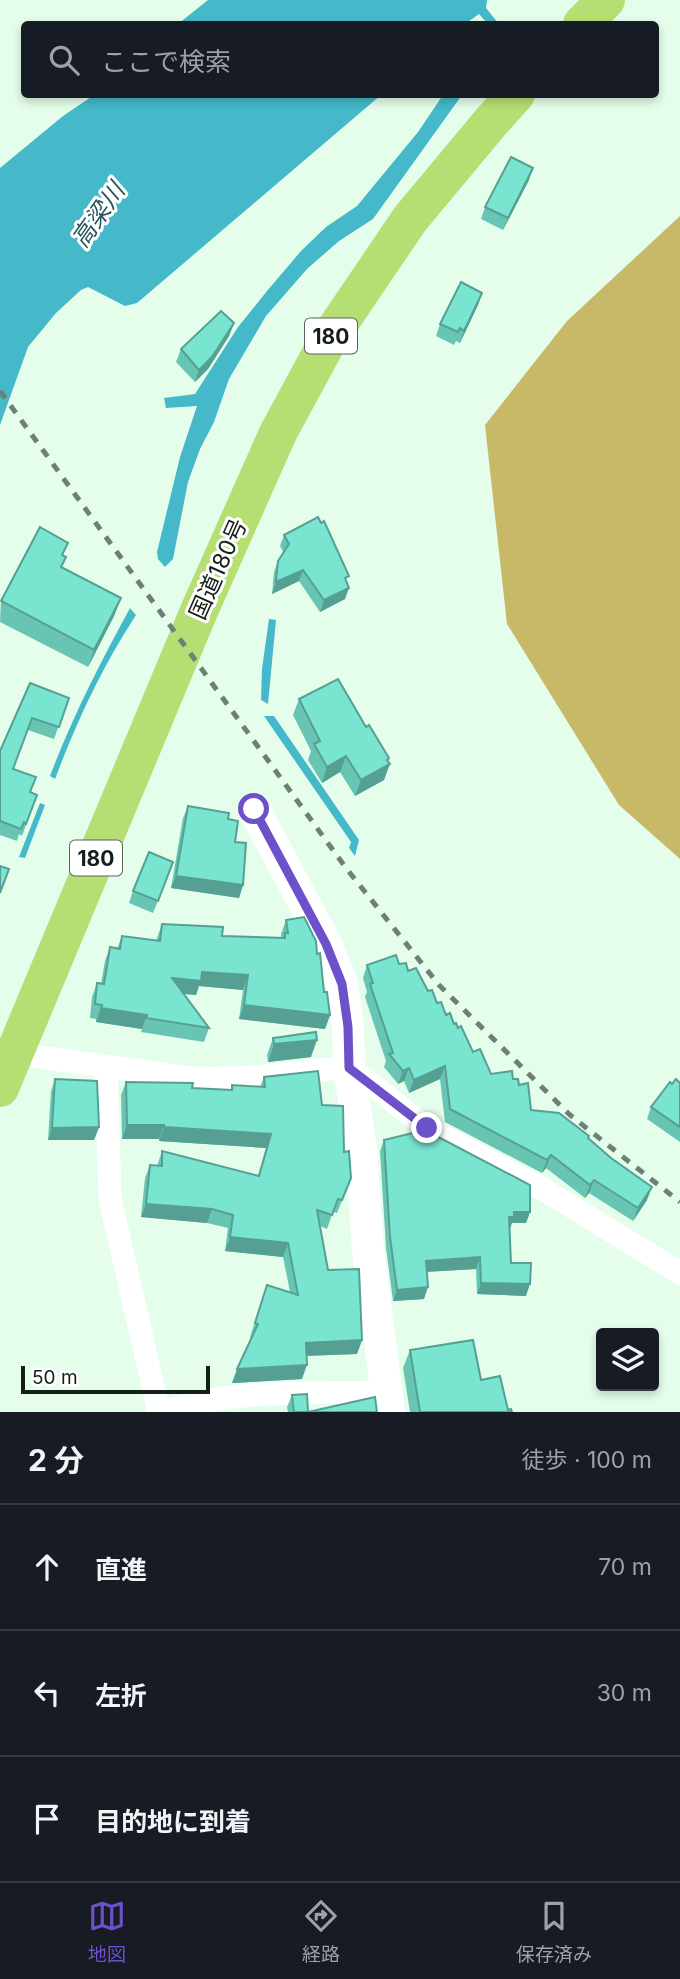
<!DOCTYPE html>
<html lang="ja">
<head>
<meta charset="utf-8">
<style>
	:root { --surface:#171b24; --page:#242831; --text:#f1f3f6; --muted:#9ea1a6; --line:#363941; --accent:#6c51cb }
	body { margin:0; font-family:Inter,"Noto Sans JP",sans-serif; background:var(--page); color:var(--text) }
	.controls { position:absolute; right:21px; bottom:21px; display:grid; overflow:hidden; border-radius:7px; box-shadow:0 4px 10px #0003 }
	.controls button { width:63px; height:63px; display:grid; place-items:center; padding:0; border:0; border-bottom:2px solid var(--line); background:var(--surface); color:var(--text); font:35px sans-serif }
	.scale { position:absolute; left:21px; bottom:18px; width:189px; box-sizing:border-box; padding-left:7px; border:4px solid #141f17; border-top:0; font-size:19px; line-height:24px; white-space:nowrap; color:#141f17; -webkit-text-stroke:5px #fff; paint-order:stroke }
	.stop { position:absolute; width:21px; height:21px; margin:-16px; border:5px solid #6c51cb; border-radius:50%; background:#fff }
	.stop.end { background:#6c51cb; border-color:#fff; box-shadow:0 2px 7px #0008 }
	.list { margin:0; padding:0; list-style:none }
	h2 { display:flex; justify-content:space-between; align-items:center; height:91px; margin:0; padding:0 28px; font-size:30px }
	h2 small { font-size:23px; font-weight:400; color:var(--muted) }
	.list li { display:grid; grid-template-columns:46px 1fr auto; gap:21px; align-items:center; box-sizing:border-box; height:126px; padding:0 28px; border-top:2px solid var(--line) }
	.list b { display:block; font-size:26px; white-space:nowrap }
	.list em { font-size:23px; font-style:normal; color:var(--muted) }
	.icon { flex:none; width:38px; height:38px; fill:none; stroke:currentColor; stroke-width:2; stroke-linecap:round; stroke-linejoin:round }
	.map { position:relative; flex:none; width:680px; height:1412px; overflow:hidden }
	.search { position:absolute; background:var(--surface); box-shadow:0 4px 10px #0003; left:21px; right:21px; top:21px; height:77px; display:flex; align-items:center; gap:18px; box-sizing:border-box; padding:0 24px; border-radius:7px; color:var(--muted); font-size:26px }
	.sheet { height:469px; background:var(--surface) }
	nav { display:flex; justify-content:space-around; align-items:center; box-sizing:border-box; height:98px; border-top:2px solid var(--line); background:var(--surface); font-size:19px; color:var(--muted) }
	nav a { display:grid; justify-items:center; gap:4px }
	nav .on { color:var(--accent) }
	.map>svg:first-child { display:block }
	.forest { fill:#c8b968 }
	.water { fill:#45b9c9 }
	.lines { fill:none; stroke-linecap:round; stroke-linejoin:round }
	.street { stroke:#fff; stroke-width:23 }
	.secondary { stroke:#fff; stroke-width:32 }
	.highway { stroke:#b6df73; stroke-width:38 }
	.rail { stroke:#6e7f73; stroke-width:5; stroke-dasharray:9 9; stroke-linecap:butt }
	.wall { fill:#68c5b4 }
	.shaded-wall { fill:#55a092 }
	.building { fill:#79e5d1; stroke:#55a092; stroke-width:2 }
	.route { stroke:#6c51cb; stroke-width:9 }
	.labels { text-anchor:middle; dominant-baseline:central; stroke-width:6; stroke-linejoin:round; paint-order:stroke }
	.shield { fill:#fff; stroke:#5a625d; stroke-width:2 }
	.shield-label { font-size:21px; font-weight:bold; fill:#141f17 }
	.street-label { font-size:23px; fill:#141f17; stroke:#fff }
	.water-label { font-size:24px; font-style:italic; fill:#24555c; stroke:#fff }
</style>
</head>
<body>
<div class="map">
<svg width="680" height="1412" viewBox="0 0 680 1412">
	<rect width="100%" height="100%" fill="#e4feeb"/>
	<path class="forest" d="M680 216V859L619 805 507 624 485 425 567 321Z"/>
	<g class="water">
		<path d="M208 0H487L486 8 499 24H488L479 14 465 24H178Z"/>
		<path d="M94 95H381L137 303 125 306 88 287 81 290 56 313 28 347 0 425V168L63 116Z"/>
		<path d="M443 95H462L373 219 339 241 307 269 266 316 229 379 214 422 200 449 188 482 173 559 165 567 158 559 157 552 180 457 197 406 166 408 164 398 195 394 238 327 267 291 301 251 326 227 357 206 418 132Z"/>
		<path d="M130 608 136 615C102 667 77 721 55 779L50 776C72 718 100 663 130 608Z"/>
		<path d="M269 619 276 620 268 704 261 700 262 669Z"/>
		<path d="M264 716H274L359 840 355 856 349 848 351 842Z"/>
		<path d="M40 803 45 805 25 858 19 857Z"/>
	</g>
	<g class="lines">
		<g class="street">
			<path d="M3 1052 198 1079 256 1077 349 1067 427 1128 546 1191 680 1273"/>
			<path d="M106 1068 110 1199 159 1412"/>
			<path d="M164 1412C234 1388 312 1394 385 1392"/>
		</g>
		<path class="secondary" d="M254 809 326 944 342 984 348 1027 349 1067 361 1148 368 1250 389 1412"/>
		<g class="highway">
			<path d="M582 24 606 0"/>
			<path d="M0 1088 199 611 278 433 330 337 410 219 490 123 516 94"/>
		</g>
		<path class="rail" d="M0 391 346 868 439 985 570 1115 680 1202"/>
	</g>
	<g class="wall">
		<path d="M529 180 503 230 481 219 485 207Z"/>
		<path d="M482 293 478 305 460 343 456 341 454 345 436 336 440 324Z"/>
		<path d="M234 323 229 336 208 369 195 382 176 362 181 349Z"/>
		<path d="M284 535 347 583 345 599 320 612 299 581 272 594 274 572 278 561 284 553 280 546Z"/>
		<path d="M63 556 62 567 121 598 114 616 88 667 0 622 1 601Z"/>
		<path d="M30 683 69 698 54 739 28 730 13 769 30 792 37 795 22 836 19 834 17 841 0 835V751Z"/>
		<path d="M299 699 366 727 388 761 384 780 355 796 340 772 322 783 308 760 311 751 293 715Z"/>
		<path d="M188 806 228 819 235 842 243 885 239 898 171 888 183 818Z"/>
		<path d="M169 874 153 913 129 903 133 891Z"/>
		<path d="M286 920 324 992 330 1015 325 1029 239 1019 243 990 199 986 196 995 183 994 209 1028 204 1042 141 1032 142 1029 96 1022V1019L90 1018 92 997 97 983 101 984 105 961 110 947 117 949 122 936 156 941 162 924 222 936 281 938V934Z"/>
		<path d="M399 964 408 971 428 991 454 1024 473 1052 491 1074 513 1079 519 1085 531 1110 589 1136 588 1139 647 1200 633 1221 589 1193 585 1198 546 1168 542 1173 445 1122 440 1079 409 1093 404 1081 398 1084 384 1067 386 1061 365 997 367 992 363 978 367 965Z"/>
		<path d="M273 1038 311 1057 268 1062 267 1055Z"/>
		<path d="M264 1077 322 1105 344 1152 351 1178 337 1213 333 1212 327 1229 320 1226 328 1270 362 1340 357 1354 307 1356 302 1379 232 1383 252 1338 250 1337 267 1285 290 1292 283 1257 225 1251 228 1228 207 1223 141 1217 145 1178 150 1165 157 1166 162 1151 258 1176 266 1148 159 1141V1139H122L121 1095 126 1082 192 1088 231 1090 232 1085 260 1087Z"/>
		<path d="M55 1079 99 1127 94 1140H48L51 1091Z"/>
		<path d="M680 1083V1142L647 1119 651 1107 672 1084Z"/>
		<path d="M384 1140 530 1212 526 1223H512L510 1228 511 1263 526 1296 477 1294 476 1269 427 1272 424 1299 393 1301 386 1248 380 1151Z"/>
		<path d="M410 1350 481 1380 512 1412H410L403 1368Z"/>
		<path d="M292 1395 308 1412H377H288L287 1407Z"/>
	</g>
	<g class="shaded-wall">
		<path d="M533 168 529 180 503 230 508 218Z"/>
		<path d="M482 293 478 305 460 343 464 331Z"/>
		<path d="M234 323 229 336 208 369 195 382 199 370Z"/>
		<path d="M303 570 299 581 272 594 276 582Z"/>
		<path d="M349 588 345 599 320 612 324 600Z"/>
		<path d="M121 598 114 616 88 667 94 650Z"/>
		<path d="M346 756 340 772 322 783 327 767Z"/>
		<path d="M389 758 386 766 390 764 384 780 355 796 361 780Z"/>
		<path d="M176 876 243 885 239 898 171 888Z"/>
		<path d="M202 972 248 975 243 990 199 986 196 995 166 992 172 978Z"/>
		<path d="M244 1005 330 1015 325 1029 239 1019Z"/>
		<path d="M101 1008 147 1015 142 1029 96 1022Z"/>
		<path d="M317 1040 311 1057 268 1062 274 1044Z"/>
		<path d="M445 1066 440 1079 409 1093 414 1080Z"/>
		<path d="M409 1068 404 1081 398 1084 403 1071Z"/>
		<path d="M127 1125H164L159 1139H122Z"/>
		<path d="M99 1127 94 1140H48L52 1128Z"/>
		<path d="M164 1127 271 1134 266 1148 159 1141Z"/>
		<path d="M551 1155 546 1168 542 1173 547 1160Z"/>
		<path d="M594 1180 589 1193 585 1198 590 1185Z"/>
		<path d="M652 1187 647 1200 633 1221 638 1208Z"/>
		<path d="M146 1204 212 1209 207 1223 141 1217Z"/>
		<path d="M514 1212H530L526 1223H512L510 1228 505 1229 509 1217Z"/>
		<path d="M230 1237 288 1243 283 1257 225 1251Z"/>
		<path d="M480 1257 476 1269 422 1272 426 1261Z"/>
		<path d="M481 1283 530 1284 526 1296 477 1294Z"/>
		<path d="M428 1287 424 1299 393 1301 397 1290Z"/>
		<path d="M362 1340 357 1354 301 1356 306 1343Z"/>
		<path d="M307 1365 302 1379 232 1383 237 1369Z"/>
	</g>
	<g class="building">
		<path d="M511 157 533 168 508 218 485 207Z"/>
		<path d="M461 282 482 293 464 331 460 328 458 332 440 324Z"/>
		<path d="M221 311 234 323 212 357 199 370 181 349Z"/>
		<path d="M318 517 321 523 324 521 349 576 345 578 349 588 324 600 303 570 276 582 278 561 289 544 284 535Z"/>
		<path d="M40 527 68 543 62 555 66 557 61 567 121 598 94 650 1 601Z"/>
		<path d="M338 679 366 727 369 725 389 758 387 760 390 764 361 780 346 756 327 767 314 744 320 741 299 699Z"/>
		<path d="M30 683 69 698 59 727 32 718 13 769 36 777 30 792 37 795 26 824 24 822 21 829 0 821V751Z"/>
		<path d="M188 806 229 813 228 819 238 821 235 842 246 843 243 885 176 876Z"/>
		<path d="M149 852 173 862 158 901 133 891Z"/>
		<path d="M0 866 9 869 0 893Z"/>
		<path d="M304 917 316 941 317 954 320 953 324 992H327L330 1015 244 1005 248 975 202 972 201 981 172 978 209 1028 146 1018 147 1015 101 1008 102 1005 95 1004 97 983 104 984 110 947 120 949 122 936 160 941 162 924 223 927 222 936 285 938V933H288L286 920Z"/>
		<path d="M396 955 399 964 406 963 408 971 416 968 428 991 432 990 437 1003 441 1002 446 1015 450 1013 454 1024 456 1023 458 1028 461 1026 473 1052 480 1049 491 1074 512 1071 513 1079H518L519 1085 528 1083 531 1110 559 1113 589 1136 588 1138 611 1158 652 1187 638 1208 594 1180 590 1185 551 1155 547 1160 450 1109 445 1066 414 1080 409 1068 403 1071 389 1054 393 1053 370 984 373 983 367 965Z"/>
		<path d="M316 1032 317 1040 274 1044 273 1038Z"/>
		<path d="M318 1071 322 1105 343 1106 344 1152 349 1151 351 1178 342 1200 338 1199 332 1215 317 1210 328 1270 359 1269 362 1340 306 1343 307 1365 237 1369 258 1324 255 1323 267 1285 298 1295 288 1243 230 1237 233 1215 212 1209 146 1204 150 1165 162 1166V1151L259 1176 271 1134 164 1127V1125H127L126 1082 193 1083 192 1088 232 1090V1085L265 1087 264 1077Z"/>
		<path d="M55 1079 97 1081 99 1127 52 1128Z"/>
		<path d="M676 1079 680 1083V1127L651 1107 670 1082 672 1084Z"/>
		<path d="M425 1130 530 1185V1212H514V1217H509L511 1263H531L530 1284 481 1283 480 1257 426 1261 428 1287 397 1290 390 1237 384 1140Z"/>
		<path d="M473 1340 481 1380 500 1376 508 1410 511 1409 512 1412H420L410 1350Z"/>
		<path d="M307 1394 308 1412 375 1397 377 1412H294L292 1395Z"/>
	</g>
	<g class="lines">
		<path class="route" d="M254 809 326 944 342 984 348 1027 349 1068 427 1128"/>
	</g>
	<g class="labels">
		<g class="shield">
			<rect x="305" y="318.5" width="52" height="35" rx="5"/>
			<rect x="70" y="840.5" width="52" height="35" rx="5"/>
		</g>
		<g class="shield-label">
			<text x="331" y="336">180</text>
			<text x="96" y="858">180</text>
		</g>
		<g class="street-label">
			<text transform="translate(218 569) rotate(-66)">国道180号</text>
		</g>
		<g class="water-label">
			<text transform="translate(98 215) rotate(-55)">高梁川</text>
		</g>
	</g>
</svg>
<div class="controls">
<button><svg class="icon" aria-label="layers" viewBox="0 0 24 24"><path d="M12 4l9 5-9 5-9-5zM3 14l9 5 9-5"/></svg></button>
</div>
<div class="scale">50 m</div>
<div class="stop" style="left:254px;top:809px"></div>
<div class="stop end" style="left:427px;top:1128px"></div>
<div class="search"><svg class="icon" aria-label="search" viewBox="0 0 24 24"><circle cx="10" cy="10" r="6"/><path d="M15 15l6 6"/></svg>ここで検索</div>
</div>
<section class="sheet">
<h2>2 分<small>徒歩 · 100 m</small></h2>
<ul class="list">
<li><svg class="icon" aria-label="ahead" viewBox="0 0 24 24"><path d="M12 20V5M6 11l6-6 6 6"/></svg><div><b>直進</b></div><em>70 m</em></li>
<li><svg class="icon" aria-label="left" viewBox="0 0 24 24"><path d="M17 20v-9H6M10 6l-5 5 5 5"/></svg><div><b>左折</b></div><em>30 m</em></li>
<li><svg class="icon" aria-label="arrive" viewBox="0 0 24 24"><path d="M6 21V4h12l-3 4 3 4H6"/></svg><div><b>目的地に到着</b></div></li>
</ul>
</section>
<nav>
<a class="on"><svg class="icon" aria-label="map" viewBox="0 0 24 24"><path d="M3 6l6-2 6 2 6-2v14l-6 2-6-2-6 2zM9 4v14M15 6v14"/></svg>地図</a>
<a><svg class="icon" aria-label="directions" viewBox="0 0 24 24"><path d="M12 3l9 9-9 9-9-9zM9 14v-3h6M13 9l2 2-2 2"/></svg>経路</a>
<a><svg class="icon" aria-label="saved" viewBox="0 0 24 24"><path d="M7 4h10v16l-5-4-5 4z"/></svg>保存済み</a>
</nav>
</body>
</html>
